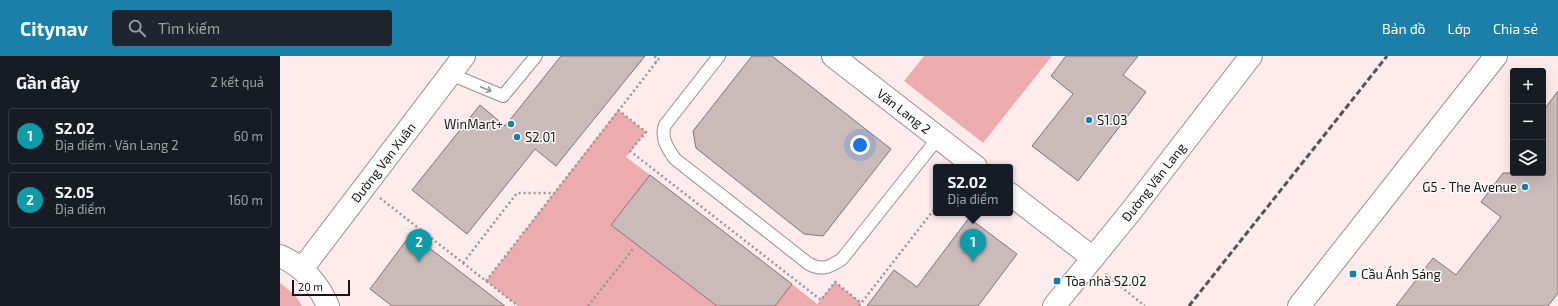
<!DOCTYPE html>
<html lang="vi">
<head>
<meta charset="utf-8">
<style>
	:root { --surface:#171b24; --page:#20242c; --text:#f1f3f6; --muted:#9ea1a6; --line:#363941; --accent:#1a7fa9 }
	body { margin:0; font-family:"Exo 2",sans-serif; background:var(--page); color:var(--text) }
	.controls { position:absolute; right:12px; top:12px; display:grid; overflow:hidden; border-radius:4px; box-shadow:0 4px 16px #0002 }
	.controls button { width:36px; height:36px; display:grid; place-items:center; padding:0; border:0; border-bottom:1px solid var(--line); background:var(--surface); color:var(--text); font:20px sans-serif }
	.scale { position:absolute; left:12px; bottom:10px; width:58px; box-sizing:border-box; padding-left:4px; border:2px solid #191314; border-top:0; font-size:11px; line-height:14px; white-space:nowrap; color:#191314; -webkit-text-stroke:3px #fefefe; paint-order:stroke }
	.you { position:absolute; left:580px; top:89px; width:14px; height:14px; margin:-10px; border:3px solid #fff; border-radius:50%; background:#1a73e8; box-shadow:0 0 0 6px #1a73e833 }
	.badge { display:grid; place-items:center; width:26px; height:26px; border-radius:50%; background:var(--accent); color:#fff; font-size:13px; font-weight:700 }
	.pin { position:absolute; translate:-50% -33px; filter:drop-shadow(0 1px 2px #0008) }
	.pin::after { content:''; position:absolute; top:21px; width:14px; height:12px; background:inherit; clip-path:polygon(0 0,100% 0,50% 100%) }
	.popup { position:absolute; left:653px; top:108px; width:80px; height:52px; box-sizing:border-box; display:grid; place-content:center; border-radius:4px; background:var(--surface); filter:drop-shadow(0 1px 3px #0005); font-size:13px; white-space:nowrap; color:var(--muted) }
	.popup b { font-size:15px; color:var(--text) }
	.popup::after { content:''; position:absolute; left:50%; top:100%; margin-left:-8px; border:8px solid transparent; border-top-color:var(--surface) }
	.list { margin:0; padding:0; list-style:none }
	h2 { display:flex; justify-content:space-between; align-items:center; height:52px; margin:0; padding:0 16px; font-size:17px }
	h2 small { font-size:13px; font-weight:400; color:var(--muted) }
	.list li { display:grid; grid-template-columns:26px 1fr auto; gap:12px; align-items:center; box-sizing:border-box; height:56px; margin:0 8px 8px; padding:0 8px; border:1px solid var(--line); border-radius:4px }
	.list b { display:block; font-size:15px; white-space:nowrap }
	.list p { margin:0; font-size:13px; white-space:nowrap; color:var(--muted) }
	.list em { font-size:13px; font-style:normal; color:var(--muted) }
	.icon { flex:none; width:22px; height:22px; fill:none; stroke:currentColor; stroke-width:2; stroke-linecap:round; stroke-linejoin:round }
	.map { position:relative; flex:none; width:1278px; height:250px; overflow:hidden }
	header { display:flex; align-items:center; gap:24px; box-sizing:border-box; height:56px; padding:0 20px; background:var(--accent); color:#fff }
	header strong { font-size:19px }
	nav { display:flex; gap:22px; margin-inline-start:auto; font-size:14px }
	.search { width:280px; height:36px; background:var(--page); display:flex; align-items:center; gap:10px; box-sizing:border-box; padding:0 14px; border-radius:4px; color:var(--muted); font-size:15px }
	main { display:flex }
	aside { flex:1; background:var(--surface) }
	.map>svg:first-child { display:block }
	.green { fill:#ecabae }
	.building { fill:#cbbaba; stroke:#827373 }
	.lines { fill:none; stroke-linecap:round; stroke-linejoin:round }
	.service-casing { stroke:#9e8e8e; stroke-width:14 }
	.minor-casing { stroke:#9e8e8e; stroke-width:24 }
	.tertiary-casing { stroke:#9e8e8e; stroke-width:24 }
	.path { stroke:#9e9192; stroke-width:2.5; stroke-dasharray:2 3; stroke-linecap:butt }
	.service { stroke:#fff; stroke-width:12 }
	.minor { stroke:#fff; stroke-width:22 }
	.tertiary { stroke:#fff; stroke-width:22 }
	.rail { stroke:#5a5152; stroke-width:3; stroke-dasharray:6 3; stroke-linecap:butt }
	.oneway { stroke:#989595 }
	.poi-dot { fill:#1a7fa9; stroke:#fefefe; stroke-width:1.5 }
	.labels { text-anchor:middle; dominant-baseline:central; stroke-width:3; stroke-linejoin:round; paint-order:stroke }
	.street-label { font-size:13px; fill:#191314; stroke:#fefefe }
	.poi-label { font-size:13px; fill:#191314; stroke:#fefefe; text-anchor:start }
</style>
</head>
<body>
<header>
<strong>Citynav</strong>
<div class="search"><svg class="icon" aria-label="search" viewBox="0 0 24 24"><circle cx="10" cy="10" r="6"/><path d="M15 15l6 6"/></svg>Tìm kiếm</div>
<nav><a>Bản đồ</a><a>Lớp</a><a>Chia sẻ</a></nav>
</header>
<main>
<aside>
<h2>Gần đây<small>2 kết quả</small></h2>
<ul class="list">
<li><span class="badge" style="background:#0f9aa8">1</span><div><b>S2.02</b><p>Địa điểm · Văn Lang 2</p></div><em>60 m</em></li>
<li><span class="badge" style="background:#0f9aa8">2</span><div><b>S2.05</b><p>Địa điểm</p></div><em>160 m</em></li>
</ul>
</aside>
<div class="map">
<svg width="1278" height="250" viewBox="0 0 1278 250">
	<rect width="100%" height="100%" fill="#feeced"/>
	<g class="green">
		<path d="M644 0H772L703 87 624 25Z"/>
		<path d="M338 54 366 76 346 101 370 119 331 169 437 250H238L206 225Z"/>
		<path d="M555 226 581 247 579 250H495L512 228 537 248Z"/>
		<path d="M0 227 15 239 22 250H0Z"/>
	</g>
	<g class="building">
		<path d="M281 0H365L276 110 255 93 187 178 132 134 200 49 225 70Z"/>
		<path d="M472 0H492L611 93 543 180 524 178 416 92 413 75Z"/>
		<path d="M786 0H858L843 19 866 36 798 125 752 90 793 38 771 20Z"/>
		<path d="M1278 35V237L1268 250H1116L1153 202 1176 219 1221 161 1201 146 1223 117H1263V55Z"/>
		<path d="M370 119 512 228 495 250H437L331 169Z"/>
		<path d="M689 162 737 198 698 250H587L614 214 637 231Z"/>
		<path d="M131 178 225 250H112L90 233Z"/>
	</g>
	<g class="lines">
		<g class="service-casing">
			<g id="service">
				<path d="M439 0 385 69C380 82 388 93 395 103L529 208C542 215 550 211 562 203L658 82"/>
				<path d="M170 18 223 40 256 0"/>
			</g>
		</g>
		<g class="minor-casing">
			<g id="minor">
				<path id="s1" d="M553 0 696 111"/>
				<path d="M730 138 813 202"/>
				<path id="s2" d="M22 213 184 0"/>
				<path id="s3" d="M774 250 852 154 971 0"/>
			</g>
		</g>
		<g class="tertiary-casing">
			<g id="tertiary">
				<path d="M0 200C23 210 38 227 48 250"/>
				<path d="M1019 250 1216 0"/>
			</g>
		</g>
		<g class="path">
			<path d="M375 0 376 6"/>
			<path d="M338 54 366 76 350 95 541 244 555 226 581 247"/>
			<path d="M100 142 238 250"/>
			<path d="M183 207 237 137H273"/>
			<path d="M825 218 865 250"/>
			<path d="M206 225 381 0"/>
			<path d="M308 250 353 193"/>
			<path d="M579 250 656 151"/>
		</g>
		<use href="#service" class="service"/>
		<use href="#minor" class="minor"/>
		<use href="#tertiary" class="tertiary"/>
		<path class="rail" d="M909 250 1107 0"/>
	</g>
	<defs><path id="oneway-shaft" d="M-6 0H5M1.5-3L5.5 0L1.5 3" fill="none" stroke-width="1.6" stroke-linecap="round" stroke-linejoin="round"/></defs>
	<use class="oneway" href="#oneway-shaft" transform="translate(206 33) rotate(23)"/>
	<g class="poi-dot">
		<circle cx="809" cy="64" r="4"/>
		<circle cx="231" cy="68" r="4"/>
		<circle cx="237" cy="81" r="4"/>
		<circle cx="1245" cy="131" r="4"/>
		<rect x="1069" y="214" width="8" height="8" rx="2"/>
		<rect x="773" y="221" width="8" height="8" rx="2"/>
	</g>
	<g class="labels">
		<g class="street-label">
			<text stroke="none"><textPath href="#s1" startOffset="90">Văn Lang 2</textPath></text>
			<text stroke="none"><textPath href="#s2" startOffset="134">Đường Vạn Xuân</textPath></text>
			<text stroke="none"><textPath href="#s3" startOffset="159">Đường Văn Lang</textPath></text>
		</g>
		<g class="poi-label">
			<text x="817" y="64">S1.03</text>
			<text x="223" y="68" text-anchor="end">WinMart+</text>
			<text x="245" y="81">S2.01</text>
			<text x="1237" y="131" text-anchor="end">G5 - The Avenue</text>
			<text x="1081" y="218">Cầu Ánh Sáng</text>
			<text x="785" y="225">Tòa nhà S2.02</text>
		</g>
	</g>
</svg>
<div class="controls">
<button>+</button>
<button>−</button>
<button><svg class="icon" aria-label="layers" viewBox="0 0 24 24"><path d="M12 4l9 5-9 5-9-5zM3 14l9 5 9-5"/></svg></button>
</div>
<div class="scale">20 m</div>
<div class="you"></div>
<div class="pin badge" style="left:693px;top:206px;background:#0f9aa8">1</div>
<div class="popup"><b>S2.02</b>Địa điểm</div>
<div class="pin badge" style="left:139px;top:206px;background:#0f9aa8">2</div>
</div>
</main>
</body>
</html>
